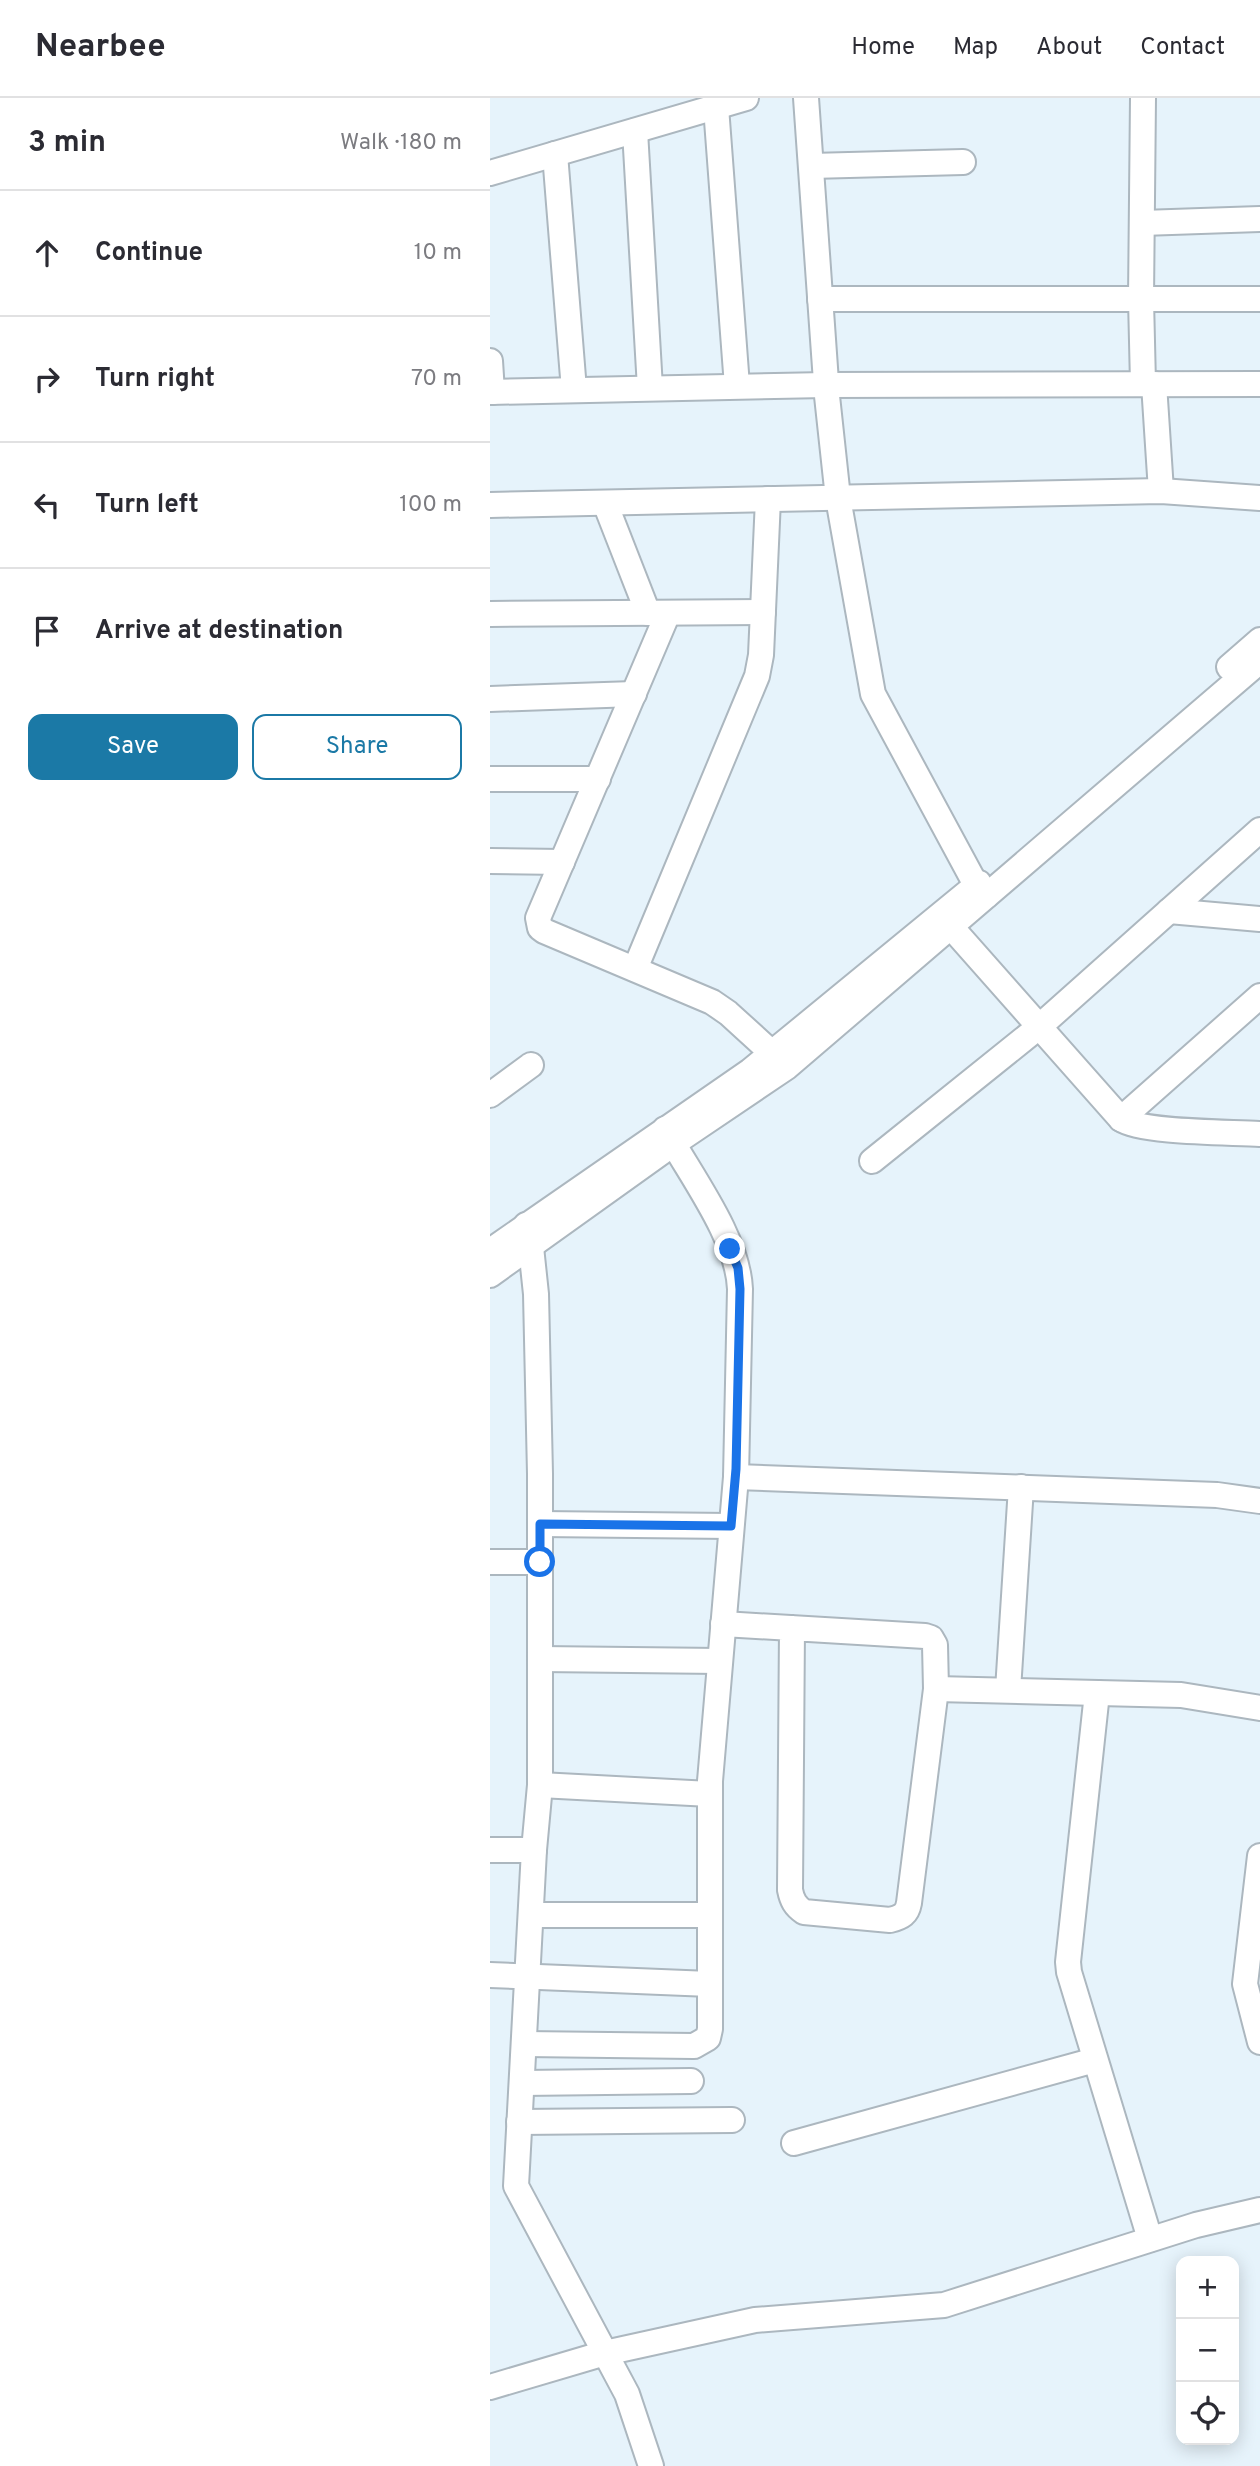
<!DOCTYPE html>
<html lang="en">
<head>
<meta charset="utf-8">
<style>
	:root { --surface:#fff; --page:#f7f7f7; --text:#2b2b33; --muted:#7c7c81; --line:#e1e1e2; --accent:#1b79a6 }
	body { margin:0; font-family:Overpass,sans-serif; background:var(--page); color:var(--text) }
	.controls { position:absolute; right:21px; bottom:21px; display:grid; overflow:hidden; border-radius:14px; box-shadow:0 4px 18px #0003 }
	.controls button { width:63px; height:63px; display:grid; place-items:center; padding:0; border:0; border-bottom:2px solid var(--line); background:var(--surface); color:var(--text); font:35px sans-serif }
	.stop { position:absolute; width:21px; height:21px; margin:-16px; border:5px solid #1a73e8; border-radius:50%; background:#fff }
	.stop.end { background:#1a73e8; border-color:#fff; box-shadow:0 2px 7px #0008 }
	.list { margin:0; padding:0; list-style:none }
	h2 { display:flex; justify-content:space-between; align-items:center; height:91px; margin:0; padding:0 28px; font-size:30px }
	h2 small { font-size:23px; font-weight:400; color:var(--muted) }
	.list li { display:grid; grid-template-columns:46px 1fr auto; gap:21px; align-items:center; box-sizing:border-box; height:126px; padding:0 28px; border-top:2px solid var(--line) }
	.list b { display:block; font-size:26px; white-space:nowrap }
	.list em { font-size:23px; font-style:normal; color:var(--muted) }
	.actions { display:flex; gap:14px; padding:21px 28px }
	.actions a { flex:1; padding:16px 0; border:2px solid var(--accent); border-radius:14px; text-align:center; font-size:24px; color:var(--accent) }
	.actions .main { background:var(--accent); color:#fff }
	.icon { flex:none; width:38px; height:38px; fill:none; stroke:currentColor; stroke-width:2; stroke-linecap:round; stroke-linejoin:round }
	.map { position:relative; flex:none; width:770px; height:2368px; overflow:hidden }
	header { display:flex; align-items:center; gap:42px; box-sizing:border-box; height:98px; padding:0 35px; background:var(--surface); border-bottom:2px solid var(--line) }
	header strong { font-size:33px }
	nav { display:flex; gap:38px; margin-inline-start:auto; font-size:24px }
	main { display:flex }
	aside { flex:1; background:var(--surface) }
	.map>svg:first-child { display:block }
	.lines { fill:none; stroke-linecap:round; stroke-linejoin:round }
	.minor-casing { stroke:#acb7bf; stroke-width:28 }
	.minor { stroke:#fff; stroke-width:24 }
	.route { stroke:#1a73e8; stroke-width:9 }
</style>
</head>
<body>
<header>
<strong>Nearbee</strong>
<nav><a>Home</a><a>Map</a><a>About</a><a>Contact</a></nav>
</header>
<main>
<aside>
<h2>3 min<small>Walk · 180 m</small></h2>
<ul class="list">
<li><svg class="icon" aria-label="ahead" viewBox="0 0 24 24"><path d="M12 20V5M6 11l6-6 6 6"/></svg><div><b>Continue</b></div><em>10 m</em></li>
<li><svg class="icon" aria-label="right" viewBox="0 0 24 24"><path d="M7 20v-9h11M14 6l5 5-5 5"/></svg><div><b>Turn right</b></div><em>70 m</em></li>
<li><svg class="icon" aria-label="left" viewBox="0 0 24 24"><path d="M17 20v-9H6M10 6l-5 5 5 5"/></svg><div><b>Turn left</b></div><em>100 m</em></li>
<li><svg class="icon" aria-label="arrive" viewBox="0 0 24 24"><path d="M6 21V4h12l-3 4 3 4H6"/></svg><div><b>Arrive at destination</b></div></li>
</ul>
<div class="actions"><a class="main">Save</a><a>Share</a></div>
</aside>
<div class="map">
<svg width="770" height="2368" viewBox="0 0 770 2368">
	<rect width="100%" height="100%" fill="#e6f3fb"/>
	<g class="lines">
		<g class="minor-casing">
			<g id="minor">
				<path d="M316 0 337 298 348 400 383 596 486 787 496 798"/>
				<path d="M226 9 247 288"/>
				<path d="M145 33 160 290"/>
				<path d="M65 56 84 292"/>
				<path d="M321 68 473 64"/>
				<path d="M0 75 256 0"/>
				<path d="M652 125 770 121"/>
				<path d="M330 201H770"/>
				<path d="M0 263 2 294"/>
				<path d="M653 286 651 201 653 0"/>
				<path d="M664 286 671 393"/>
				<path d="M0 294 336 287 770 286"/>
				<path d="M115 405 158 515"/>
				<path d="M0 407 671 393 770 400"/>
				<path d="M178 515 48 820 50 830 54 833 222 904 238 915 294 966"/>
				<path d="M0 516 273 514"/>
				<path d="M739 569 770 542"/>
				<path d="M0 601 144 596"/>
				<path d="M0 681H108"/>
				<path d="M0 763 72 764"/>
				<path d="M679 813 770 821"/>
				<path d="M453 817 462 830 631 1021C651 1035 741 1034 770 1036"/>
				<path d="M145 871 267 578 271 557 278 401"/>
				<path d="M0 997 41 967"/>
				<path d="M631 1021 770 898"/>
				<path d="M382 1063 550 928 770 732"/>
				<path d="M36 1127 41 1149 46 1196 50 1376V1687L44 1752 26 2088 137 2296 161 2368"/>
				<path d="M0 1153 260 973 489 785"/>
				<path d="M0 1177 183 1046 297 969 770 563"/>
				<path d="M246 1379 727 1397 770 1403"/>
				<path d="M50 1426 241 1428"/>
				<path d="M0 1464H50"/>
				<path d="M233 1526 435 1538 441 1540 445 1547 446 1591 419 1805C417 1816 412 1819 400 1822L314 1814C305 1808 302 1802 300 1792L302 1530"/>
				<path d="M50 1561 230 1563"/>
				<path d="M446 1591 691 1597 770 1610"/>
				<path d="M518 1592 531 1389"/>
				<path d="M607 1595 578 1864 579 1874 660 2141"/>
				<path d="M50 1687 220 1696"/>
				<path d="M0 1752H44"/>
				<path d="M770 1758 755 1886 770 1944"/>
				<path d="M42 1817H220"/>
				<path d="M0 1877 220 1886"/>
				<path d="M34 1946 204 1948 218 1940 220 1931V1683L246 1379 250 1191C248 1139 200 1077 175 1031"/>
				<path d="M32 1985 201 1983"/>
				<path d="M29 2024 242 2022"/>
				<path d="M304 2045 605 1962"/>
				<path d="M0 2289 115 2255 265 2222 454 2207 706 2127 770 2112"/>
			</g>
		</g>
		<use href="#minor" class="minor"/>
	</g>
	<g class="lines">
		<path class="route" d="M50 1464V1426L241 1428 246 1371 250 1191 248 1170 240 1151"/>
	</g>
</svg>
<div class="controls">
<button>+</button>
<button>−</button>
<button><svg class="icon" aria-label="locate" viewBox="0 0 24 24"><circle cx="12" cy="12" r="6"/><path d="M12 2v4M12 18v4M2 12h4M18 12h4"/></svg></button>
</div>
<div class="stop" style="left:50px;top:1464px"></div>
<div class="stop end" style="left:240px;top:1151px"></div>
</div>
</main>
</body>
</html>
